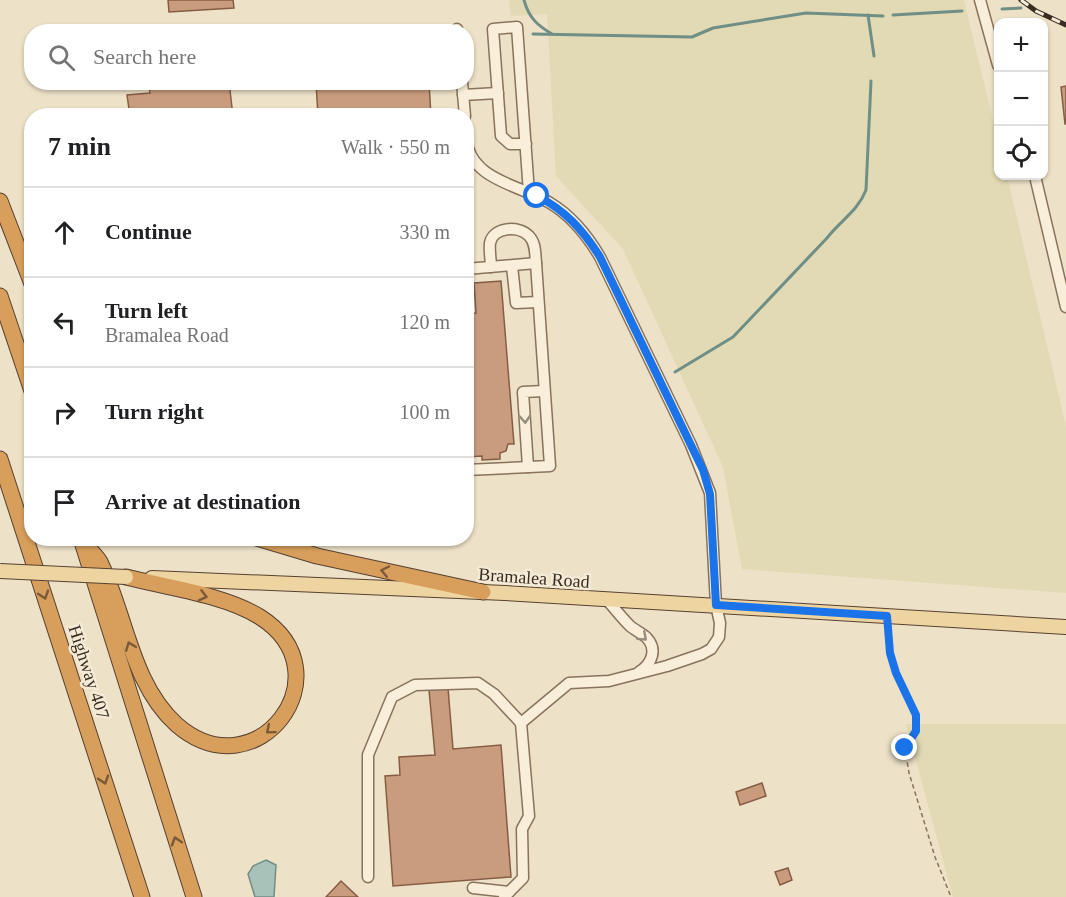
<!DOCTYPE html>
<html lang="en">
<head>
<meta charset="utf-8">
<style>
	:root { --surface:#fff; --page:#f6f6f6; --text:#202124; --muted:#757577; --line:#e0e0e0 }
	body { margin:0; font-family:"Times New Roman",serif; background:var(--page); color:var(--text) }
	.controls { position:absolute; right:18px; top:18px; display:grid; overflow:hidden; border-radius:12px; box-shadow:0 2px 4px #0004 }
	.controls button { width:54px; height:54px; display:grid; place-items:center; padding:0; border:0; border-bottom:2px solid var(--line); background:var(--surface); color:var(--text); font:30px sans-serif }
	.stop { position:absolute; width:18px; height:18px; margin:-14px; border:4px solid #1a73e8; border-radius:50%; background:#fff }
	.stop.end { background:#1a73e8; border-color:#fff; box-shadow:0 2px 6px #0008 }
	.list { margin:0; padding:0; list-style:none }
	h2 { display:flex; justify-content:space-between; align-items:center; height:78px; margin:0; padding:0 24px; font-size:26px }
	h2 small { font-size:20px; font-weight:400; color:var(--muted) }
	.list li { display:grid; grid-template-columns:39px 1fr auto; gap:18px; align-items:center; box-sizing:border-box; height:90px; padding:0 24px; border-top:2px solid var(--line) }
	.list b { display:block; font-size:22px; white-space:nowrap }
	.list p { margin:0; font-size:20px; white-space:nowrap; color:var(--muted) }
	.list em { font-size:20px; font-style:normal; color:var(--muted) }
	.icon { flex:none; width:33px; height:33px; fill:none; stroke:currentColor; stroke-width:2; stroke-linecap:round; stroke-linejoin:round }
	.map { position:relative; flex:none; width:1066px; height:897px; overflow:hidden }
	.search { position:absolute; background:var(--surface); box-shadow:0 2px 4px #0004; left:24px; top:24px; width:450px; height:66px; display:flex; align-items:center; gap:15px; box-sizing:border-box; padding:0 21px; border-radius:24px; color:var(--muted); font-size:22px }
	.panel { position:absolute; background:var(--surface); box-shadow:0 2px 4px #0004; left:24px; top:108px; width:450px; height:438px; border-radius:24px }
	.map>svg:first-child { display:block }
	.farmland { fill:#e2dab5 }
	.water { fill:#a8c1b9; stroke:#6f8f86; stroke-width:1.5 }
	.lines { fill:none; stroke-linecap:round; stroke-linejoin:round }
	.stream { stroke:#6f8f86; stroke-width:3 }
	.building { fill:#c99c7e; stroke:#865d44; stroke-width:1.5 }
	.minor-casing { stroke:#88735d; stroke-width:13 }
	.major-casing { stroke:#564131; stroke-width:16 }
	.highway-casing { stroke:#564131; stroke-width:17 }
	.path { stroke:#88735d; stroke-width:1.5; stroke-dasharray:4.5 3; stroke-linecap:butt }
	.minor { stroke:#f8eeda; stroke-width:10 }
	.major { stroke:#eed4a1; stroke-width:14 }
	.highway { stroke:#d89f5c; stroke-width:15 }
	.rail-casing { stroke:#392c20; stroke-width:5 }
	.rail { stroke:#f4ebd6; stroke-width:3; stroke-dasharray:9; stroke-linecap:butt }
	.major-bridge-casing { stroke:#564131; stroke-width:16; stroke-linecap:butt }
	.major-bridge { stroke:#eed4a1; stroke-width:14 }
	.oneway { stroke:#988d7d }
	.oneway2 { stroke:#795a38 }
	.route { stroke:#1a73e8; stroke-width:8 }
	.labels { text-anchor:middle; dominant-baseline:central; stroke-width:5; stroke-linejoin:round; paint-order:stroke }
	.street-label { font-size:18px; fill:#392c20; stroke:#f4ebd6 }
</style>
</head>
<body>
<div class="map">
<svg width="1066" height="897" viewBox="0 0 1066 897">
	<rect width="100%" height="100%" fill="#ede1c7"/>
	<g class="farmland">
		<path d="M509 0H964L998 141V176H1007L1066 426V593L742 569 723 467 623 249 556 176 547 14 511 16Z"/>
		<path d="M906 724H1066V897H953Z"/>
	</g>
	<path class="water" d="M266 860 276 865 274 897H255L248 874 253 866Z"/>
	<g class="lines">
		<g class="stream">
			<path d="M524 0C529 18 537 25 552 34"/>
			<path d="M1002 9 1021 8"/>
			<path d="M868 15 874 56"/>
			<path d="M893 15 962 11"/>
			<path d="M533 34 692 37 713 28 806 13 883 16"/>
			<path d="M675 372 733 337 827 238C840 221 858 211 866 190L871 81"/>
		</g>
	</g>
	<g class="building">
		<path d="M168 0H233L234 8 169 12Z"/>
		<path d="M148 82H229L233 116H130L127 95 150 93Z"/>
		<path d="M316 82H429L431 116H318Z"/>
		<path d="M1066 86V124H1065L1061 87Z"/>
		<path d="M501 281 514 444H508L506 451 500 453V459L482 460V456L466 457V314L476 313 474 283Z"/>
		<path d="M448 688 453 749 501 745 511 877 393 886 385 776 400 775 399 757 435 755 429 690Z"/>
		<path d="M762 783 766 796 740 805 736 792Z"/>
		<path d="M788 868 792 880 780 885 775 872Z"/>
		<path d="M341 881 358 897H326Z"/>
	</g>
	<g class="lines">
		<g class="minor-casing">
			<g id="minor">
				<path d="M980 0 998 65"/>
				<path d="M457 29V32"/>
				<path d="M462 82 465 116"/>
				<path d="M463 95 498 93"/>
				<path d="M466 138C470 181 521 185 550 203 572 216 587 235 600 257L691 445 710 493 716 605 720 623 719 637 711 649 702 654 667 666 609 681 569 683 521 723"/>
				<path d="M526 144H510L501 136 493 29 517 27 529 193"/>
				<path d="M1035 176 1066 307"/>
				<path d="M512 266 516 303 538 302"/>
				<path d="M491 267C491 260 489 251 490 243 493 227 519 225 529 236 536 243 535 254 536 263"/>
				<path d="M466 269 536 263 550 466 466 470"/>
				<path d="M528 467 523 392 544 391"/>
				<path d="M608 601C615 609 622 618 630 626 635 630 641 633 646 637 658 649 652 664 639 672"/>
				<path d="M368 877V755L392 697 415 685 478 683 494 694 521 723 529 816 522 829 523 878 504 897"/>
				<path d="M473 888 509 892"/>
			</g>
		</g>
		<g class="major-casing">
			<path id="major" d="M152 578 505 593 1066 627"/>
		</g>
		<g class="highway-casing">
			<g id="highway">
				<path d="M0 201 32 284"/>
				<path d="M0 296 32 391"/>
				<path d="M0 459 142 897"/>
				<path d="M257 538 317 556 483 592"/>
				<path d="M82 542C88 548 96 555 100 562 126 615 131 684 177 725 257 794 348 673 260 617 225 595 166 587 126 577"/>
				<path d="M83 545 194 897"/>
			</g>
		</g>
		<path class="path" d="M888 629 890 653 895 673 916 715V731L905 748 909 773 935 857 951 897"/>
		<use href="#minor" class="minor"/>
		<use href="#major" class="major"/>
		<use href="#highway" class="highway"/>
		<g class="rail-casing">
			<path id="rail" d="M1021 0 1036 11 1066 25"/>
		</g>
		<use href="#rail" class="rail"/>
		<g class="major-bridge-casing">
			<path id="major-bridge" d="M0 571 126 577"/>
		</g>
		<use href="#major-bridge" class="major-bridge"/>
	</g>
	<defs><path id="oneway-chevron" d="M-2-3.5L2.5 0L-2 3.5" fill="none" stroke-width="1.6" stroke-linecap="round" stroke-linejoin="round" transform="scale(1.5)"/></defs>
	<g class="oneway">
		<use href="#oneway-chevron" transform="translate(525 419) rotate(87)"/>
		<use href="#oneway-chevron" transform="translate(643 637) rotate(42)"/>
	</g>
	<g class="oneway2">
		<use href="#oneway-chevron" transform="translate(385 571) rotate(-168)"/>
		<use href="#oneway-chevron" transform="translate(44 595) rotate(72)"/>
		<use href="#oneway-chevron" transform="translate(203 596) rotate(14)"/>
		<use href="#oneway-chevron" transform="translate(130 646) rotate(-111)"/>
		<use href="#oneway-chevron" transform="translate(270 730) rotate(140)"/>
		<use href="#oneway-chevron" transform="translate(104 780) rotate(72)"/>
		<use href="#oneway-chevron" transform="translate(176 841) rotate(-108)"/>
	</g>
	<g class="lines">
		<path class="route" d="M537 196C565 210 583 230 600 257L703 470 710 494 716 605 887 616 890 653 896 673 916 715V731L905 748"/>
	</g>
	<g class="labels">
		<g class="street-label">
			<text transform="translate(534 578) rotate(4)">Bramalea Road</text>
			<text transform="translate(89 672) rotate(72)">Highway 407</text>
		</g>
	</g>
</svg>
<div class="controls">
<button>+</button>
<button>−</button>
<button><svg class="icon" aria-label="locate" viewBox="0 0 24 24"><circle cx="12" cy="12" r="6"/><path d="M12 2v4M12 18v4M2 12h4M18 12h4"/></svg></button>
</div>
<div class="stop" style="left:537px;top:196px"></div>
<div class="stop end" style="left:905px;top:748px"></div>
<div class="search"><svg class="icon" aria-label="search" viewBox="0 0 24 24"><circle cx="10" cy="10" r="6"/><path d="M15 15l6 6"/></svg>Search here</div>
<section class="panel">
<h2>7 min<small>Walk · 550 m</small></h2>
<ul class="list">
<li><svg class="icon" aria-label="ahead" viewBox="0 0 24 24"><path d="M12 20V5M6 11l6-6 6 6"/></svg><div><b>Continue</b></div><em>330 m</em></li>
<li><svg class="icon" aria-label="left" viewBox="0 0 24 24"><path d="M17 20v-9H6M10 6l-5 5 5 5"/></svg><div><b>Turn left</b><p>Bramalea Road</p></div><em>120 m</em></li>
<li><svg class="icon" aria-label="right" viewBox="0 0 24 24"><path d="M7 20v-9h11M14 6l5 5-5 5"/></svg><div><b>Turn right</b></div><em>100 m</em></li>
<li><svg class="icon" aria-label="arrive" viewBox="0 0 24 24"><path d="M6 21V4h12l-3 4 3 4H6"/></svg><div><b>Arrive at destination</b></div></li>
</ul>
</section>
</div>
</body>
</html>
